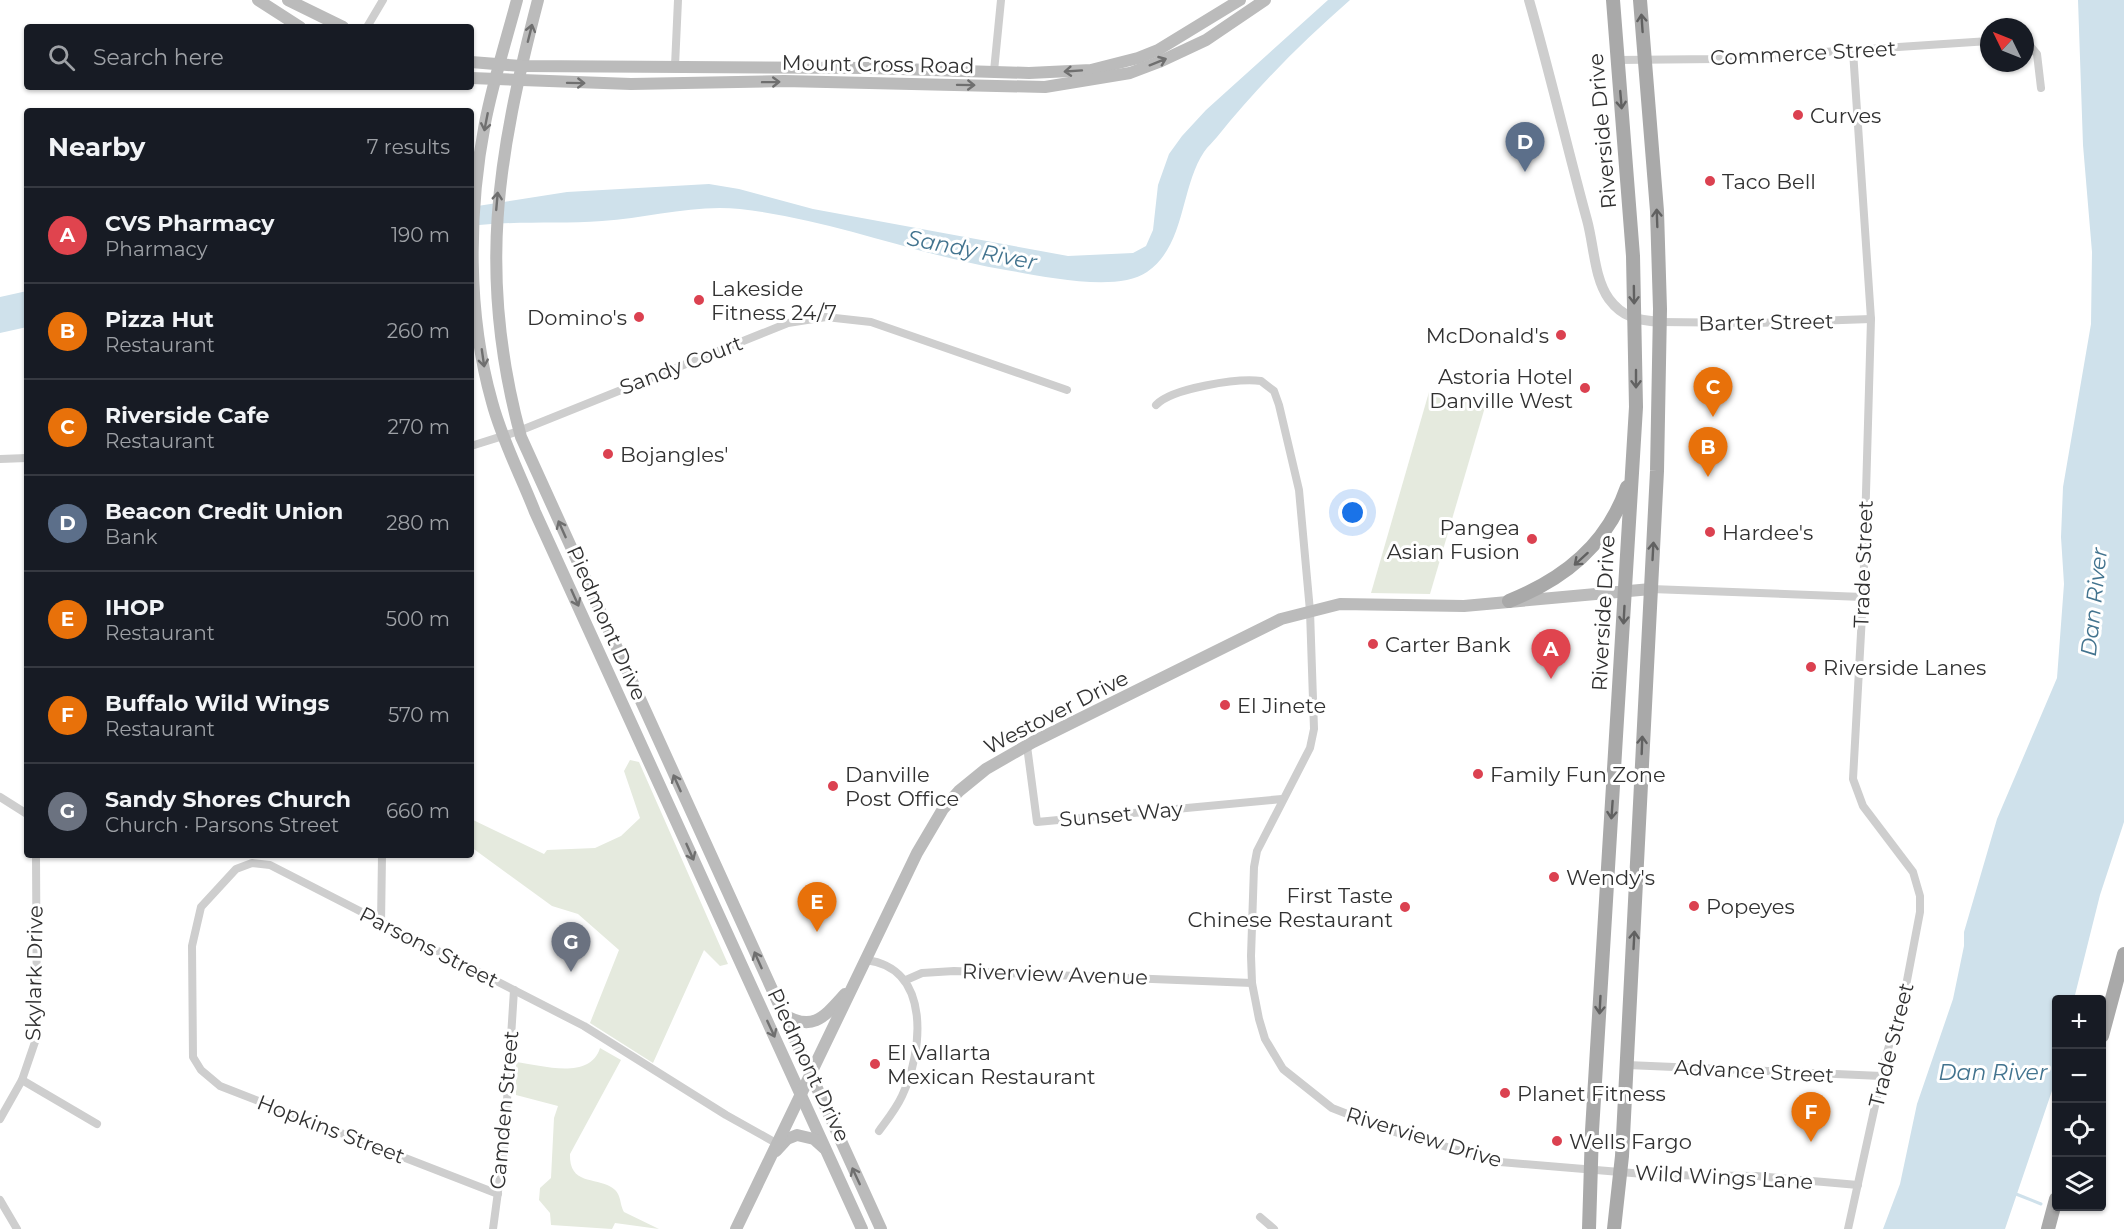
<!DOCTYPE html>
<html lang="en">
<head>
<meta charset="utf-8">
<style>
	:root { --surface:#171b24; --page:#20242c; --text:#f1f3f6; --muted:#9ea1a6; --line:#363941; --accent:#b45309 }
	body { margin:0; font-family:Montserrat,sans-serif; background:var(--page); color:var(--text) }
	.controls { position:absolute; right:18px; bottom:18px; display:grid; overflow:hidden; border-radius:6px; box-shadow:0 2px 4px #0004 }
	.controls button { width:54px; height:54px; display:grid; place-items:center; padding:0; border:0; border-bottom:2px solid var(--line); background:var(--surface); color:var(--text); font:30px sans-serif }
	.compass { position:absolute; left:1980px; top:18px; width:54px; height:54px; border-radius:50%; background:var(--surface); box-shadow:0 2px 4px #0004; rotate:313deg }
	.you { position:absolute; left:1353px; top:513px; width:21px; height:21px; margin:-15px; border:4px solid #fff; border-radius:50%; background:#1a73e8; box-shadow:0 0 0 9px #1a73e833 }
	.badge { display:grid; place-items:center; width:39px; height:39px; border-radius:50%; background:var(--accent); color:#fff; font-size:20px; font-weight:700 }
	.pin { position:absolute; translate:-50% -50px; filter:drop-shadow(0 2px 3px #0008) }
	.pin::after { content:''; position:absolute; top:32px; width:21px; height:18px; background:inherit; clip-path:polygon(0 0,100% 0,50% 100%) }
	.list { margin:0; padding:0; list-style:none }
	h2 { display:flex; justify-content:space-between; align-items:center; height:78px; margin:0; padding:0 24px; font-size:26px }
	h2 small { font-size:20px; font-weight:400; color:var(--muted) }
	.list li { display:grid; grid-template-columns:39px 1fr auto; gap:18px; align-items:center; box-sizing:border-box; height:96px; padding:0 24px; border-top:2px solid var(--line) }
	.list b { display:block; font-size:22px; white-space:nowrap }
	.list p { margin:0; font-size:20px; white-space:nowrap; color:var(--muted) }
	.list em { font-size:20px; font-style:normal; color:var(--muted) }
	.icon { flex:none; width:33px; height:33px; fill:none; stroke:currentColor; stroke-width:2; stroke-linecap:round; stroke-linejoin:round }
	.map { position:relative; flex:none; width:2124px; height:1229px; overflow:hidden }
	.search { position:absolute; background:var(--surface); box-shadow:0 2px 4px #0004; left:24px; top:24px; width:450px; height:66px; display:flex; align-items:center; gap:15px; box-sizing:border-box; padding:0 21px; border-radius:6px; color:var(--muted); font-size:22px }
	.panel { position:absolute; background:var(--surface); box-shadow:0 2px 4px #0004; left:24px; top:108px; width:450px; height:750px; border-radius:6px }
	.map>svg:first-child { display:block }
	.green { fill:#e5eade }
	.water { fill:#cfe1eb }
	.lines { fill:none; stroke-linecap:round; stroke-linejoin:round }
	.stream { stroke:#cfe1eb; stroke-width:3 }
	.minor { stroke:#cecece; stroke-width:8 }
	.tertiary { stroke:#cecece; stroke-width:10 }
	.secondary { stroke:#bbb; stroke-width:12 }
	.primary { stroke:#a9a9a9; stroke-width:14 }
	.oneway { stroke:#616161 }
	.oneway2 { stroke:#6f6f6f }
	.poi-dot { fill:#db4150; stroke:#fff; stroke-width:2 }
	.labels { text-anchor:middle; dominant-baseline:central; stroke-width:6; stroke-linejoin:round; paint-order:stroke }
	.street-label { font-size:21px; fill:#313131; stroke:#fff }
	.poi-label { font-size:21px; fill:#313131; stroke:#fff; text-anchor:start }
	.water-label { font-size:22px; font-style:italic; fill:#43748f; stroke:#fff }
</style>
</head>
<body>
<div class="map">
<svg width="2124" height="1229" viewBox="0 0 2124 1229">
	<rect width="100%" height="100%" fill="#fff"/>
	<g class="green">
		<path d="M1429 392 1485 407 1430 594 1371 593Z"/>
		<path d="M630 760 639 762 728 964 720 966 704 950 653 1063 590 1023 619 950 578 914 552 906 471 847V819L544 854 547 850 595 848 621 836 640 818 624 771Z"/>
		<path d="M600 1048 621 1060 570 1154C569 1185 595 1177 611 1187 622 1193 619 1203 624 1212L659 1229 615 1223 612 1229 551 1225 550 1213 539 1200 540 1188 551 1178 554 1118 558 1106 516 1095V1062C541 1065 590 1081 600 1048Z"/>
	</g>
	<g class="water">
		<path d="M1328 0H1350C1302 42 1257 87 1217 137 1213 142 1208 146 1204 152 1180 188 1186 245 1147 272 1117 293 1042 276 1006 270 917 255 830 219 740 209 695 204 648 218 602 221 561 224 520 221 479 225L471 207 567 192 709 184 739 189 813 209 1068 256 1133 253 1146 246 1153 230 1158 185 1169 154 1182 136 1206 110Z"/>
		<path d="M2078 0H2124V822L2100 895 2074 999 2056 1000V1079L2005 1229H1883L1900 1184 1917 1104 1953 999 1964 946V932L1997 819 2057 678 2064 584 2061 537 2063 487 2091 324 2092 252 2083 145Z"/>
		<path d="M27 291V327L0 333V297Z"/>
	</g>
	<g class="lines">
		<path class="stream" d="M2016 1194 2041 1204"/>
		<g class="minor">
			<path d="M367 27 383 0"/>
			<path d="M2025 40 2037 54 2041 88"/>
			<path d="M1617 60 1717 59 1989 41"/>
			<path d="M675 66 678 0"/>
			<path d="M994 71 1001 0"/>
			<path d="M1660 322 1755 323 1871 319"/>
			<path d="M1156 405C1172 388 1238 378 1261 381L1274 391 1279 405 1299 490 1310 611 1314 729 1310 748 1257 851 1254 867 1251 956 1252 983 1259 1019 1265 1039 1283 1069 1332 1108 1391 1131 1500 1162 1656 1175 1756 1176 1858 1185"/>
			<path d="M471 446 519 431 788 323 826 317 871 322 1067 390"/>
			<path d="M0 459 27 458"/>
			<path d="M1651 589 1863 597"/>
			<path d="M1027 746 1037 822 1282 799"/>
			<path d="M0 797 27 814"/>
			<path d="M381 924 382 855"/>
			<path d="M866 960C932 968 923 1052 902 1096 896 1109 887 1120 879 1131"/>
			<path d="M906 980 922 973 954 971 1252 983"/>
			<path d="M1627 1065 1882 1076"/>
			<path d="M22 1080 97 1124"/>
			<path d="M0 1119 22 1080 37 1036 36 855"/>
			<path d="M498 1194 220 1086 201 1070 193 1057 192 946 201 907 236 869 252 863 270 865 584 1026 726 1115 776 1143"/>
			<path d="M0 1200 17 1229"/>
			<path d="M1260 1217 1274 1229"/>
			<path d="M493 1229 504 1147 514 990"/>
			<path d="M1848 1229 1886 1056 1905 991 1920 912V896L1913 872 1863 806 1853 779 1863 597 1871 319 1853 51"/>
		</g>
		<path class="tertiary" d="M1529 0C1550 73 1567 147 1587 220 1594 245 1594 278 1609 299 1623 318 1638 320 1660 322"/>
		<g class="secondary">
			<path d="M258 0 300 27"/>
			<path d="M288 0 343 27"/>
			<path d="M517 0C506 41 493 82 485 123 468 212 467 314 492 402 502 440 521 476 535 512L862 1229"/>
			<path d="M538 0C497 158 477 276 521 437L881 1229"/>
			<path d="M471 62 521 66 869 68 1029 73 1091 70 1138 58 1158 50 1240 0"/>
			<path d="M471 78 631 84 784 81 1045 87 1130 73 1159 62 1206 40 1265 0"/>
			<path d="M783 1014C813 1033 825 1016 845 994"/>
			<path d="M776 1151 787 1139 797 1135 814 1139 824 1148"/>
			<path d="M736 1229 917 853 943 809 959 791 986 769 1033 742 1281 619 1340 604 1464 606 1651 589"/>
		</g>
		<g class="primary">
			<path d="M1509 601C1564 579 1607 545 1627 487"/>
			<path d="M2102 1036 2124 954"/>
			<path d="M1589 1229 1592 1131 1636 407 1633 256 1613 0"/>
			<path d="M1614 1229 1622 1156 1657 471 1660 309 1657 211 1640 0"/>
			<path d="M2048 1229 2056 1199"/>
		</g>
	</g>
	<defs><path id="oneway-shaft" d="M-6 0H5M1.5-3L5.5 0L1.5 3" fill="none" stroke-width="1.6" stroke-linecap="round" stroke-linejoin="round" transform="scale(1.5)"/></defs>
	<g class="oneway">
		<use href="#oneway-shaft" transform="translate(1642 23) rotate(-94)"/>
		<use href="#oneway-shaft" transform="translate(1621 100) rotate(85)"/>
		<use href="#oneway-shaft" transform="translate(1657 218) rotate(-92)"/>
		<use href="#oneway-shaft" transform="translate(1634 295) rotate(89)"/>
		<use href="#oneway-shaft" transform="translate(1636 379) rotate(90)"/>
		<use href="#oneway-shaft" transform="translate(1653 551) rotate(-87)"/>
		<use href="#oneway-shaft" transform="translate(1581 559) rotate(138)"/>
		<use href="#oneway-shaft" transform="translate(1624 615) rotate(93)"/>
		<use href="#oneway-shaft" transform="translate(1642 745) rotate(-88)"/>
		<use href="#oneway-shaft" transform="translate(1612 810) rotate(94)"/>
		<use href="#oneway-shaft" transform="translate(1634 940) rotate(-87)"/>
		<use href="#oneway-shaft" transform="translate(1600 1005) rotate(93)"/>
	</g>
	<g class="oneway2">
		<use href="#oneway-shaft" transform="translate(530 33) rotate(-76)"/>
		<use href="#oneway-shaft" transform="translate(1158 62) rotate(-22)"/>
		<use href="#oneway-shaft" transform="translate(1073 71) rotate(176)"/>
		<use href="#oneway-shaft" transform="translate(771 82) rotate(-1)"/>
		<use href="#oneway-shaft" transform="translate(576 83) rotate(1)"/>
		<use href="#oneway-shaft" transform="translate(966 85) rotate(1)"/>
		<use href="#oneway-shaft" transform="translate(486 122) rotate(101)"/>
		<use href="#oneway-shaft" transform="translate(497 201) rotate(-85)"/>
		<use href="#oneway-shaft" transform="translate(483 358) rotate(82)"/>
		<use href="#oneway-shaft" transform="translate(562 529) rotate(-114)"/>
		<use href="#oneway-shaft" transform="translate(575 598) rotate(66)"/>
		<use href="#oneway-shaft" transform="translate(677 783) rotate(-114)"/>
		<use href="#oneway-shaft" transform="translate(690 852) rotate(66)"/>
		<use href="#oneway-shaft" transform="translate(758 960) rotate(-114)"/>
		<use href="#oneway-shaft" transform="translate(771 1029) rotate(65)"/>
		<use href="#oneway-shaft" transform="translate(856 1176) rotate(-115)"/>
	</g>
	<g class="poi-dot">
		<circle cx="1798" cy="115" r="6"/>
		<circle cx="1710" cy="181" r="6"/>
		<circle cx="699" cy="300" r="6"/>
		<circle cx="639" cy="317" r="6"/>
		<circle cx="1561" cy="335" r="6"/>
		<circle cx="1585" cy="388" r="6"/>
		<circle cx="608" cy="454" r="6"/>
		<circle cx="1710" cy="532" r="6"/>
		<circle cx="1532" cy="539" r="6"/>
		<circle cx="1373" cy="644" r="6"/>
		<circle cx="1811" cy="667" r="6"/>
		<circle cx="1225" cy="705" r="6"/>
		<circle cx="1478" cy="774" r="6"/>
		<circle cx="833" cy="786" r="6"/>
		<circle cx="1554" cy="877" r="6"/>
		<circle cx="1694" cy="906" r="6"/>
		<circle cx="1405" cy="907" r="6"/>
		<circle cx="875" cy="1064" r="6"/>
		<circle cx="1505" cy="1093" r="6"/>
		<circle cx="1557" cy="1141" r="6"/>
	</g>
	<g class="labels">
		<g class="street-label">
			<text transform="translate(1803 53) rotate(-3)">Commerce Street</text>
			<text transform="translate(878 64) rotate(1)">Mount Cross Road</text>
			<text transform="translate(1602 131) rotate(-95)">Riverside Drive</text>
			<text transform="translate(1766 322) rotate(-1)">Barter Street</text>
			<text transform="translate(681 365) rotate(-21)">Sandy Court</text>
			<text transform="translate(1863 564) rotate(-88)">Trade Street</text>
			<text transform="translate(1603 613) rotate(-87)">Riverside Drive</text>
			<text transform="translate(607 623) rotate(66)">Piedmont Drive</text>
			<text transform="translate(1056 712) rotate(-27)">Westover Drive</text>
			<text transform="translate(1121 814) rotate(-5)">Sunset Way</text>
			<text transform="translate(429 947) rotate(27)">Parsons Street</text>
			<text transform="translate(34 973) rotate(-89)">Skylark Drive</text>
			<text transform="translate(1055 974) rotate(2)">Riverview Avenue</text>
			<text transform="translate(1891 1045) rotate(-76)">Trade Street</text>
			<text transform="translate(809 1065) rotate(65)">Piedmont Drive</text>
			<text transform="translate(1754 1071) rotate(3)">Advance Street</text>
			<text transform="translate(504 1110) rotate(-85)">Camden Street</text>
			<text transform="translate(331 1129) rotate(21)">Hopkins Street</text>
			<text transform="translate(1424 1137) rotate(17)">Riverview Drive</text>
			<text transform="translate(1724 1177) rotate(3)">Wild Wings Lane</text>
		</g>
		<g class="poi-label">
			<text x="1810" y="115">Curves</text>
			<text x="1722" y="181">Taco Bell</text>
			<text x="711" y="288">Lakeside<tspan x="711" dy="24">Fitness 24/7</tspan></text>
			<text x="627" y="317" text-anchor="end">Domino's</text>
			<text x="1549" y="335" text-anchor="end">McDonald's</text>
			<text x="1573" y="376" text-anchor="end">Astoria Hotel<tspan x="1573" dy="24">Danville West</tspan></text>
			<text x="620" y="454">Bojangles'</text>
			<text x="1520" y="527" text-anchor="end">Pangea<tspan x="1520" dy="24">Asian Fusion</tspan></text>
			<text x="1722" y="532">Hardee's</text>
			<text x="1385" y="644">Carter Bank</text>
			<text x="1823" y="667">Riverside Lanes</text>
			<text x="1237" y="705">El Jinete</text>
			<text x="845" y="774">Danville<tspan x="845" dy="24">Post Office</tspan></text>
			<text x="1490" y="774">Family Fun Zone</text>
			<text x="1566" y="877">Wendy's</text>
			<text x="1393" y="895" text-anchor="end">First Taste<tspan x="1393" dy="24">Chinese Restaurant</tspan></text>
			<text x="1706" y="906">Popeyes</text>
			<text x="887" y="1052">El Vallarta<tspan x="887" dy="24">Mexican Restaurant</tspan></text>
			<text x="1517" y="1093">Planet Fitness</text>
			<text x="1569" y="1141">Wells Fargo</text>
		</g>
		<g class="water-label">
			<text transform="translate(972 250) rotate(11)">Sandy River</text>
			<text transform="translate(2094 602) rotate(-84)">Dan River</text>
			<text x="1993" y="1072">Dan River</text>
		</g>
	</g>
</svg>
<div class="controls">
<button>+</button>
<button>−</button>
<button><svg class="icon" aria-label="locate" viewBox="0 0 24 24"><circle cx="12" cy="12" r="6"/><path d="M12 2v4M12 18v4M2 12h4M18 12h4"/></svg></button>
<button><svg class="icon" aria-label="layers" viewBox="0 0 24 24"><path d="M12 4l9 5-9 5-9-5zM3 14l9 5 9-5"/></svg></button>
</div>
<svg class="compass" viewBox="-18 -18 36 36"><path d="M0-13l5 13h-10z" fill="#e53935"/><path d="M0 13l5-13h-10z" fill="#9ea1a6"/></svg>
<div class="you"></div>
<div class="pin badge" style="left:1551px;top:679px;background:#e0444e">A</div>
<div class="pin badge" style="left:1708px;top:477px;background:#e8710a">B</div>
<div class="pin badge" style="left:1713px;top:417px;background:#e8710a">C</div>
<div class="pin badge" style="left:1525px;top:172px;background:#5c6f8a">D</div>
<div class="pin badge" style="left:817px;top:932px;background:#e8710a">E</div>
<div class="pin badge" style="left:1811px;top:1142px;background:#e8710a">F</div>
<div class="pin badge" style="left:571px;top:972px;background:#6b7280">G</div>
<div class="search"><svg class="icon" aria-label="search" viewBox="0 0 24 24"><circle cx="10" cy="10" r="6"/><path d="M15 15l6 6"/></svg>Search here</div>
<section class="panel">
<h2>Nearby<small>7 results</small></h2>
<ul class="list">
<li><span class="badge" style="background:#e0444e">A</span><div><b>CVS Pharmacy</b><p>Pharmacy</p></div><em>190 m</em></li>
<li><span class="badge" style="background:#e8710a">B</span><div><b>Pizza Hut</b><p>Restaurant</p></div><em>260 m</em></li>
<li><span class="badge" style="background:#e8710a">C</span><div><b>Riverside Cafe</b><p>Restaurant</p></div><em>270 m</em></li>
<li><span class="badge" style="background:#5c6f8a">D</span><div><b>Beacon Credit Union</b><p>Bank</p></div><em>280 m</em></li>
<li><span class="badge" style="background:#e8710a">E</span><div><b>IHOP</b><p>Restaurant</p></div><em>500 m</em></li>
<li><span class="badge" style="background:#e8710a">F</span><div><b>Buffalo Wild Wings</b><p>Restaurant</p></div><em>570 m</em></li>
<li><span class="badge" style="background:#6b7280">G</span><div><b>Sandy Shores Church</b><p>Church · Parsons Street</p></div><em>660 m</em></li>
</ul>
</section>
</div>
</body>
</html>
